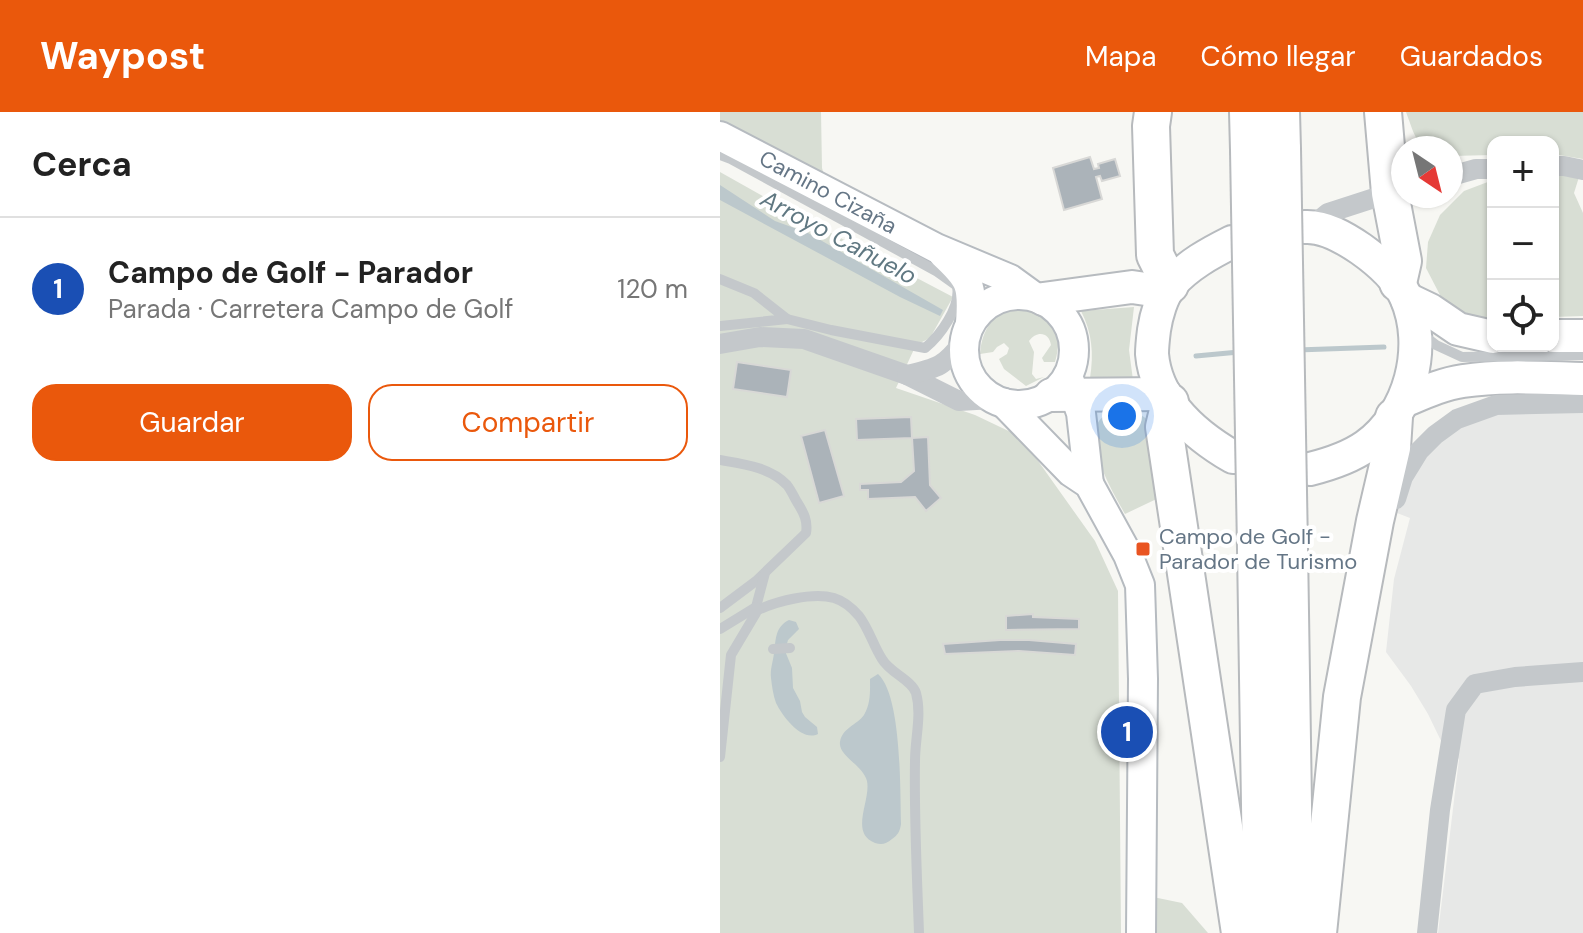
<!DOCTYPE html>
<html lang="es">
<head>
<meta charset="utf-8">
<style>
	:root { --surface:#fff; --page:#f2f2f2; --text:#222; --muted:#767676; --line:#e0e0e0; --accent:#ea580c }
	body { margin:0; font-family:"DM Sans",sans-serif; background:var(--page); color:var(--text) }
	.controls { position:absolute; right:24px; top:24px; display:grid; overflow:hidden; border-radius:16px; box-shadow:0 2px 6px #0004 }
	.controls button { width:72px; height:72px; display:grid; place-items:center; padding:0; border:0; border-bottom:2px solid var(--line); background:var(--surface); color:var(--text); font:40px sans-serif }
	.compass { position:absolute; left:671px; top:24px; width:72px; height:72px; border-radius:50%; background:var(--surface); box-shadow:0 2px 6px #0004; rotate:145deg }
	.you { position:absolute; left:402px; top:304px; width:28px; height:28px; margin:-20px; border:6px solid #fff; border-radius:50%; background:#1a73e8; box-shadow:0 0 0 12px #1a73e833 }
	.badge { display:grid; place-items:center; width:52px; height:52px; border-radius:50%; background:var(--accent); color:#fff; font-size:26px; font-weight:700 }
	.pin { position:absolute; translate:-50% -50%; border:4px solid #fff; box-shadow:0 2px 8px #0006 }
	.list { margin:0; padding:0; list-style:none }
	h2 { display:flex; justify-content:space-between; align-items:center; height:104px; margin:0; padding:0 32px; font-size:34px }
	h2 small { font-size:26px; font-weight:400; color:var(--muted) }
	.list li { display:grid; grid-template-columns:52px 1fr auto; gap:24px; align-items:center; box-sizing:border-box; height:144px; padding:0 32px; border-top:2px solid var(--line) }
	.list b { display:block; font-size:30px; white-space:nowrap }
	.list p { margin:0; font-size:26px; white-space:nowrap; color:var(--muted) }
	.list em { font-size:26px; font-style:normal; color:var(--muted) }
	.actions { display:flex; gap:16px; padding:24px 32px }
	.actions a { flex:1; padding:18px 0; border:2px solid var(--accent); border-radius:24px; text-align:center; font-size:28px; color:var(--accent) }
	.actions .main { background:var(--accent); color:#fff }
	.icon { flex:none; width:44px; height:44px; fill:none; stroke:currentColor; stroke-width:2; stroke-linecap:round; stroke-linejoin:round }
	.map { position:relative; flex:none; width:863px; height:821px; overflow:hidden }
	header { display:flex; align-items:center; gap:48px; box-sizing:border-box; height:112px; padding:0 40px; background:var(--accent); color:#fff }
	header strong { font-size:38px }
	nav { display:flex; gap:44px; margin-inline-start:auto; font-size:28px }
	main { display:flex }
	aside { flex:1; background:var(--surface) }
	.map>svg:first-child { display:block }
	.built { fill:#e7e8e7 }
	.green { fill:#d8ded4 }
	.water { fill:#bcc8cc }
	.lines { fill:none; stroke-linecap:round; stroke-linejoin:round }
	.stream { stroke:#bcc8cc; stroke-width:5 }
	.building { fill:#abb3b9; stroke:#d8d8d6; stroke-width:2 }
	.secondary-casing { stroke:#b6bbc0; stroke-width:32 }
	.primary-casing { stroke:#b7bbbf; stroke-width:36 }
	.highway-casing { stroke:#b7babd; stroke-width:40 }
	.lane { stroke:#c4c8cb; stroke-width:10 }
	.street { stroke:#c4c8cb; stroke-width:20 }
	.secondary { stroke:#fff; stroke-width:28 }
	.primary { stroke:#fff; stroke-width:32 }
	.highway { stroke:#fff; stroke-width:36 }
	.highway-bridge-casing { stroke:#b7babd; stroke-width:40; stroke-linecap:butt }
	.highway-bridge { stroke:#fff; stroke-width:36 }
	.poi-dot { fill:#e95421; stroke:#fff; stroke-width:3 }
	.labels { text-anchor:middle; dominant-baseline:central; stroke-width:8; stroke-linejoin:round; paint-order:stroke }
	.street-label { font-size:22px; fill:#657686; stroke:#fff }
	.poi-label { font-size:22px; fill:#657686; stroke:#fff; text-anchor:start }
	.water-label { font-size:24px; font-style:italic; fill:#607882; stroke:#fff }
</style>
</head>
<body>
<header>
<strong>Waypost</strong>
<nav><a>Mapa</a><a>Cómo llegar</a><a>Guardados</a></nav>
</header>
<main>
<aside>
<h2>Cerca<small></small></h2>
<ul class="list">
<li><span class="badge" style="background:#1a4fb4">1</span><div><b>Campo de Golf - Parador</b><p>Parada · Carretera Campo de Golf</p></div><em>120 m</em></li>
</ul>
<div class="actions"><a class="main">Guardar</a><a>Compartir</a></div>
</aside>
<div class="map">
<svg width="863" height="821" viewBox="0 0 863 821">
	<rect width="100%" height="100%" fill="#f7f7f3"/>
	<path class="built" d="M863 292V821H718L739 647 723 633 708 602 691 574 666 540 674 467 690 406 677 401 685 370 703 341 741 307Z"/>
	<g class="green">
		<path d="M0 0H101L102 56 105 66 0 8Z"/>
		<path d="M686 0H863V47L833 42V30H773V43L731 44V36C695 36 698 32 686 0Z"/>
		<path d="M0 60 71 100 233 185 210 226 196 233 176 276 255 303 301 325 375 429 398 479 401 821H0Z"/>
		<path d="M833 61 859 65 854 81 863 101V204L833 205Z"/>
		<path d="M773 68V207H770L743 202 720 183 706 156 708 130 720 103 744 79Z"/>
		<path d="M301 193C334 196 344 220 335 250H324L322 246 331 233C329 219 316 219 309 229L314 240 312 262 316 267 324 265 306 274 284 257 279 247 287 242 289 236 284 231 277 235 273 240 260 242C262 216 275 198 301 193Z"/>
		<path d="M414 195 409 238 413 268 370 266C374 242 372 220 361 199Z"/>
		<path d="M400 296 413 297 428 308 447 382 405 402C394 382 363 331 379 309 384 302 392 299 400 296Z"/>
		<path d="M433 785 462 791 488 821H433Z"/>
	</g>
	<g class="water">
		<path d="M0 73 55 109 88 121 223 198 220 204 180 185 0 88Z"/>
		<path d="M69 508 76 510 79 517 68 528 65 539 72 556 73 576 80 589 82 600 85 605 97 615 98 622C82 630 63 605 56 591 53 583 52 574 51 566 50 557 53 550 54 541 56 527 55 515 69 508Z"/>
		<path d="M158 562C182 584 180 679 181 712 180 719 178 723 172 727 166 732 162 733 155 731 129 721 151 689 147 669 143 653 118 644 120 630 122 616 137 613 144 603 151 591 150 579 150 567Z"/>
	</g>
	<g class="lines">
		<g class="stream">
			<path d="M577 238 664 235"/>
			<path d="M476 244 519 240"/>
		</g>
	</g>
	<g class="building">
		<path d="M370 45 374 57 379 56 378 52 395 47 400 64 382 69 380 64 376 65 382 87 344 98 333 56Z"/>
		<path d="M17 250 71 258 67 285 13 277Z"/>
		<path d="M191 305 192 326 137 328 136 307Z"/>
		<path d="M105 318 124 384 99 391 81 324Z"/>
		<path d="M208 325 210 373 221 386 206 399 195 385 148 387V378H140V372L181 370 194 359 192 326Z"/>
		<path d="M313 502V505L359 507V517L286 518V504Z"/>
		<path d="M309 528 356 532 355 543 299 539 225 542 223 532 280 528Z"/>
	</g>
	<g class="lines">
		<g class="secondary-casing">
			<g id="secondary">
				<path d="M0 24 216 136 290 167 312 183"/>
				<path d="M223 142C250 167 253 173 250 211"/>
				<circle cx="299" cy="238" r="55"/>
				<path d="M348 264 361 301 369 372"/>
				<path d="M284 291 351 360 369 372 408 443 420 473 423 567 421 821"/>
			</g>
		</g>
		<g class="primary-casing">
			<g id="primary">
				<path d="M585 115C605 114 625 126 641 137 658 149 677 165 686 185 708 235 690 303 646 334 629 346 610 352 590 357"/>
				<path d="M512 130C490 141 468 153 451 172 442 183 436 204 434 218 433 226 432 234 432 242 436 289 475 323 513 345"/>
				<path d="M323 187 412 175 446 180"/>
				<path d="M687 187 710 198 738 217 773 225"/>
				<path d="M833 224H863"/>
				<path d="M331 283 445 282"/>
				<path d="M684 289C703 281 722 272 743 269 783 263 823 266 863 267"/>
			</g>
		</g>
		<g class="highway-casing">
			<g id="highway">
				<path d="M433 0 431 14 435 143 450 173"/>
				<path d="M528 0 529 38"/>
				<path d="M561 0 562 37"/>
				<path d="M663 0 670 81 683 149 678 171"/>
				<path d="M450 290 444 315 520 821"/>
				<path d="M569 436 575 821"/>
				<path d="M536 437 542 821"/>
				<path d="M598 821 622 585 655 409 672 336 674 305"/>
			</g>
		</g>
		<g class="lane">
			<path d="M0 43 11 47 216 159 237 174C241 195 220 224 205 236L111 218 67 207"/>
			<path d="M0 167 34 181 67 207 0 214"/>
			<path d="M703 223 716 233 742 245 863 243"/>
			<path d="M0 348C23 352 50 355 67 373 71 378 74 385 77 390 84 401 88 409 86 421L36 469 0 496"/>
			<path d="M36 499C56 489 93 480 114 486 124 489 133 497 139 504 149 517 153 533 162 547 170 561 192 568 196 581 202 603 195 626 195 649 194 706 197 764 199 821"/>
			<path d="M0 517 36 495 45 461"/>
			<path d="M53 537 70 536"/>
			<path d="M0 645 11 543 36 501V495"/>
		</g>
		<g class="street">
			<path d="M833 54H844L863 58"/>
			<path d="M731 64 756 57H773"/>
			<path d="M591 115 608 101 679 78"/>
			<path d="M0 232 40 225 84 227 187 263 239 289 273 287"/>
			<path d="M187 263C219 256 224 254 244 229"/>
			<path d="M676 387 683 365 699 339 715 323 737 307 776 293 863 291"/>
			<path d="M707 821 720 698 736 598 755 572 795 565 863 560"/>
		</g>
		<use href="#secondary" class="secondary"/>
		<use href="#primary" class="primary"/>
		<use href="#highway" class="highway"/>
		<g class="highway-bridge-casing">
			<g id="highway-bridge">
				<path d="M562 37 569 436"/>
				<path d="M529 38 536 437"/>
			</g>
		</g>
		<use href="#highway-bridge" class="highway-bridge"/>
	</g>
	<rect class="poi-dot" x="415" y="429" width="16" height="16" rx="4"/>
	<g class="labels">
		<g class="street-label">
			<text transform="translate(108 80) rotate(28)">Camino Cizaña</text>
		</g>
		<g class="poi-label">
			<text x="439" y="424">Campo de Golf -<tspan x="439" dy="25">Parador de Turismo</tspan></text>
		</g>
		<g class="water-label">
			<text transform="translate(119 125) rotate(28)">Arroyo Cañuelo</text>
		</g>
	</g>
</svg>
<div class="controls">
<button>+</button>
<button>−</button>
<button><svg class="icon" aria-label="locate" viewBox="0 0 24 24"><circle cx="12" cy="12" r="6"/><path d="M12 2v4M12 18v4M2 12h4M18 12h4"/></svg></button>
</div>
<svg class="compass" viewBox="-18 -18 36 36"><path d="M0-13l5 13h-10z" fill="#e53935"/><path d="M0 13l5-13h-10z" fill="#767676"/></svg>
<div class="you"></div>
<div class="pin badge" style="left:407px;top:620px;background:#1a4fb4">1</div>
</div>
</main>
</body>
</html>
